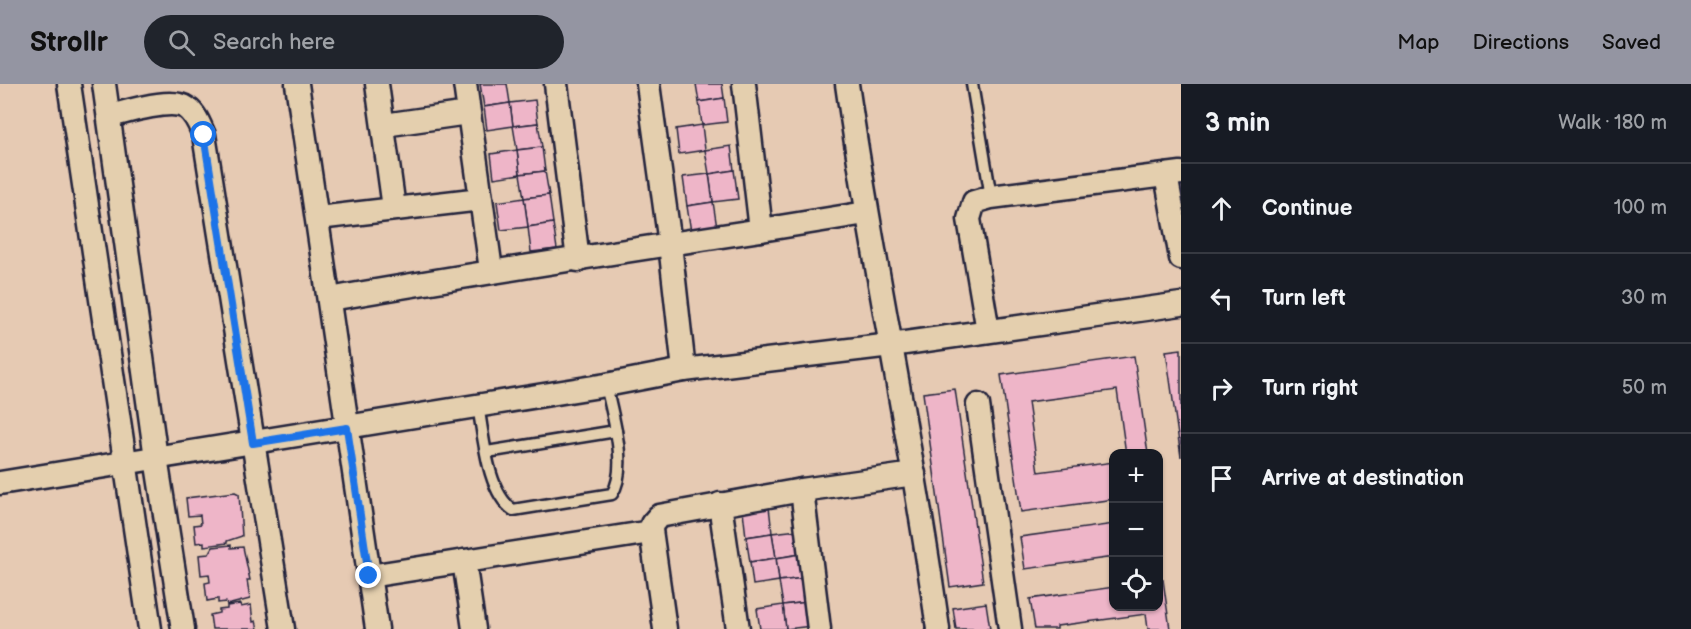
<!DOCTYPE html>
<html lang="en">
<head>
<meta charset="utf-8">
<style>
	:root { --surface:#171b24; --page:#20242c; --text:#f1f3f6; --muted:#9ea1a6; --line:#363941; --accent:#9495a2 }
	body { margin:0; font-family:"Balsamiq Sans",sans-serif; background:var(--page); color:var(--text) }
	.controls { position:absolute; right:18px; bottom:18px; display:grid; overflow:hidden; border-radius:12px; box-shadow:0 2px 4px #0004 }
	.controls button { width:54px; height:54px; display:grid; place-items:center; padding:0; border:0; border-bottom:2px solid var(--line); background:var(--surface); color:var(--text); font:30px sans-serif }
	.stop { position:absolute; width:18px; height:18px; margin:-14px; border:4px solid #1a73e8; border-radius:50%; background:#fff }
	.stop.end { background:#1a73e8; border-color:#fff; box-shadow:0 2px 6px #0008 }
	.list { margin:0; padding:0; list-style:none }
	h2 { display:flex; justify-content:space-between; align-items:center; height:78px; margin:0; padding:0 24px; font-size:26px }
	h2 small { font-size:20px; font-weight:400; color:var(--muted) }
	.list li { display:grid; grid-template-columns:39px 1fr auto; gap:18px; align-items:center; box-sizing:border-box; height:90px; padding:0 24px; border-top:2px solid var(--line) }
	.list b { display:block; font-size:22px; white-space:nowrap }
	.list em { font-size:20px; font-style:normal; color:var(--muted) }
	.icon { flex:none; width:33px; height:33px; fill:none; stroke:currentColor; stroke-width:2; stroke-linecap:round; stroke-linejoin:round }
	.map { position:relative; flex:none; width:1181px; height:545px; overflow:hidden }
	header { display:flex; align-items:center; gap:36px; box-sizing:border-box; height:84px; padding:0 30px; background:var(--accent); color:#111 }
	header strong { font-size:28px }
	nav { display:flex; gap:33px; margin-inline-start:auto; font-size:21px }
	.search { width:420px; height:54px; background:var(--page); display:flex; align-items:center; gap:15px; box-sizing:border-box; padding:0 21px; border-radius:33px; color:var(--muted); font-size:22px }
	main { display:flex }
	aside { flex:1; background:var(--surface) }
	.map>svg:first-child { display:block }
	.building { fill:#eeb5c8; stroke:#22223b; stroke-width:1.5 }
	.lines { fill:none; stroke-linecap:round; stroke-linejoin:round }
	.service-casing { stroke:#22223b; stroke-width:15 }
	.minor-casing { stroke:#22223b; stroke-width:27 }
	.service { stroke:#e4cfae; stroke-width:10 }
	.minor { stroke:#e4cfae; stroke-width:22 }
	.route { stroke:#1a73e8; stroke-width:8 }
</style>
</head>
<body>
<header>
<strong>Strollr</strong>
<div class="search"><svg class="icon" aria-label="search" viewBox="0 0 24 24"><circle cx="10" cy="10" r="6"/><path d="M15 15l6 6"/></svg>Search here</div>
<nav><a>Map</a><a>Directions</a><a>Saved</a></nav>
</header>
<main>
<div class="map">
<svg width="1181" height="545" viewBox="0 0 1181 545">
	<rect width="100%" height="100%" fill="#e6cab3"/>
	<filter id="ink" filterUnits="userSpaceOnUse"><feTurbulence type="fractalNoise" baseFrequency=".0167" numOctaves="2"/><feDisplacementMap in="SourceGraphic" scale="12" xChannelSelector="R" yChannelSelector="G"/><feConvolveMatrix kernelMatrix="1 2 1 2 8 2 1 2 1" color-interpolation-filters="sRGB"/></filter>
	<g filter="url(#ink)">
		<g class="building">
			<path d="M480 0H507L510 19 484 23Z"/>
			<path d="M696 0H722L724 14 699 18Z"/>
			<path d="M724 14 727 38 702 41 699 18Z"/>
			<path d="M535 16 538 39 513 42 510 19Z"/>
			<path d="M510 19 513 42 487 46 484 23Z"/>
			<path d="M538 39 542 63 517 66 513 42Z"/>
			<path d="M702 41 705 66 679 70 676 45Z"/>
			<path d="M731 62 734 86 709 90 705 66Z"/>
			<path d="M542 63 545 87 520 90 517 66Z"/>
			<path d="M517 66 520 90 494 94 491 70Z"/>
			<path d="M734 86 738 115 713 118 709 90Z"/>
			<path d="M545 87 549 111 524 114 520 90Z"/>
			<path d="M709 90 713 118 687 122 683 93Z"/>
			<path d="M549 111 553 139 528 143 524 114Z"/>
			<path d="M524 114 528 143 501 146 497 118Z"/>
			<path d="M713 118 717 144 691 148 687 122Z"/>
			<path d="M553 139 557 165 531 168 528 143Z"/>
			<path d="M1181 265V373L1166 267Z"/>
			<path d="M1134 272 1148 370H1126L1117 306 1028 318 1038 388 1114 378V415L1021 428 1001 291Z"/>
			<path d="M955 305 983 498 950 503 923 309Z"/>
			<path d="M235 408 239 410 242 452 227 457V459L204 462V458L196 459 194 441 201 440 200 431 188 432 186 414Z"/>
			<path d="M769 423 772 449 746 453 743 427Z"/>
			<path d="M1114 440V473L1025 485 1020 453Z"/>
			<path d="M798 446 801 470 776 474 772 449Z"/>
			<path d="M772 449 776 474 750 478 746 453Z"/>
			<path d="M231 461V464L243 463 250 496H247L250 515 227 521 226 518 218 519V515L207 517 205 499 210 498 209 490 201 491 199 471 209 470 213 463Z"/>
			<path d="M801 470 805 494 779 497 776 474Z"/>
			<path d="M776 474 779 497 753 501 750 478Z"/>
			<path d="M805 494 808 518 783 521 779 497Z"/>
			<path d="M1163 496 1170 545H1148L1146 530 1057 542V545H1035L1030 515 1114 503V522H1158V497Z"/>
			<path d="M808 518 812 542 786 545 783 521Z"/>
			<path d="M986 519 990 545H956L953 524Z"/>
			<path d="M240 520 241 523 251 521 253 538 256 537 258 545H212L210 531 219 529V526L227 525V522Z"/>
			<path d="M783 521 786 545H760L757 525Z"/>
		</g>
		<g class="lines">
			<g class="service-casing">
				<g id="service">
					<path d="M972 0 991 113"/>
					<path d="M478 322C484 353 487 408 513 426L612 410C629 384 612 330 606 301"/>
					<path d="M487 368 616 347"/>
				</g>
			</g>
			<g class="minor-casing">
				<g id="minor">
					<path d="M69 0 150 545"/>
					<path d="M104 0 156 374 183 545"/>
					<path d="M297 0 377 545"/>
					<path d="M377 0 394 124"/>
					<path d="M465 0 491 186"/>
					<path d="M556 0 578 176"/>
					<path d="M648 0 670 160 684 286"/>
					<path d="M744 0 761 146 866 129"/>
					<path d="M847 0C873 182 913 362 938 545"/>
					<path d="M109 32C128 28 171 13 187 24 196 30 200 42 204 51L283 545"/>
					<path d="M384 41 468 29"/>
					<path d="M1166 91 1181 174"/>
					<path d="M318 134 481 115"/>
					<path d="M330 215C473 190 617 168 761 146"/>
					<path d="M988 247 969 135 974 118 991 113 1181 89"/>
					<path d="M978 321 1010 545"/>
					<path d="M0 399 606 301 684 286 891 261 1181 220"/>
					<path d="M802 406 819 545"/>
					<path d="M720 420 738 545"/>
					<path d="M464 477 474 545"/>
					<path d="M369 492 651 448"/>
					<path d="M665 545 651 446 652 440 659 432 802 406 914 390"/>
				</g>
			</g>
			<use href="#service" class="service"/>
			<use href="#minor" class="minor"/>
		</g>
	</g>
	<g class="lines" filter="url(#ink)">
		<path class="route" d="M204 51 253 359 347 344 369 492"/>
	</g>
</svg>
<div class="controls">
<button>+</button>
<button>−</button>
<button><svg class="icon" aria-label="locate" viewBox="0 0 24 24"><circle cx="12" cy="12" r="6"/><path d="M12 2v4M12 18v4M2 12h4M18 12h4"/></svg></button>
</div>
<div class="stop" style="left:204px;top:51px"></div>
<div class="stop end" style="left:369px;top:492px"></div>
</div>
<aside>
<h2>3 min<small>Walk · 180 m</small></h2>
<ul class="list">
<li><svg class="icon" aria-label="ahead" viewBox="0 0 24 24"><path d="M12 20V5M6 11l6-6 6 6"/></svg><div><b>Continue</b></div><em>100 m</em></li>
<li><svg class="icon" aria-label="left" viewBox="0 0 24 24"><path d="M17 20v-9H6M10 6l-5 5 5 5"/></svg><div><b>Turn left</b></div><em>30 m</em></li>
<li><svg class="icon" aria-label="right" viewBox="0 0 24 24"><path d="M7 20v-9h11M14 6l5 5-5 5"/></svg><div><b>Turn right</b></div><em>50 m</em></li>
<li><svg class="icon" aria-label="arrive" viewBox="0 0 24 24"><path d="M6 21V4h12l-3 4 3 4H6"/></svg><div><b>Arrive at destination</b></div></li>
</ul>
</aside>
</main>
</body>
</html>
